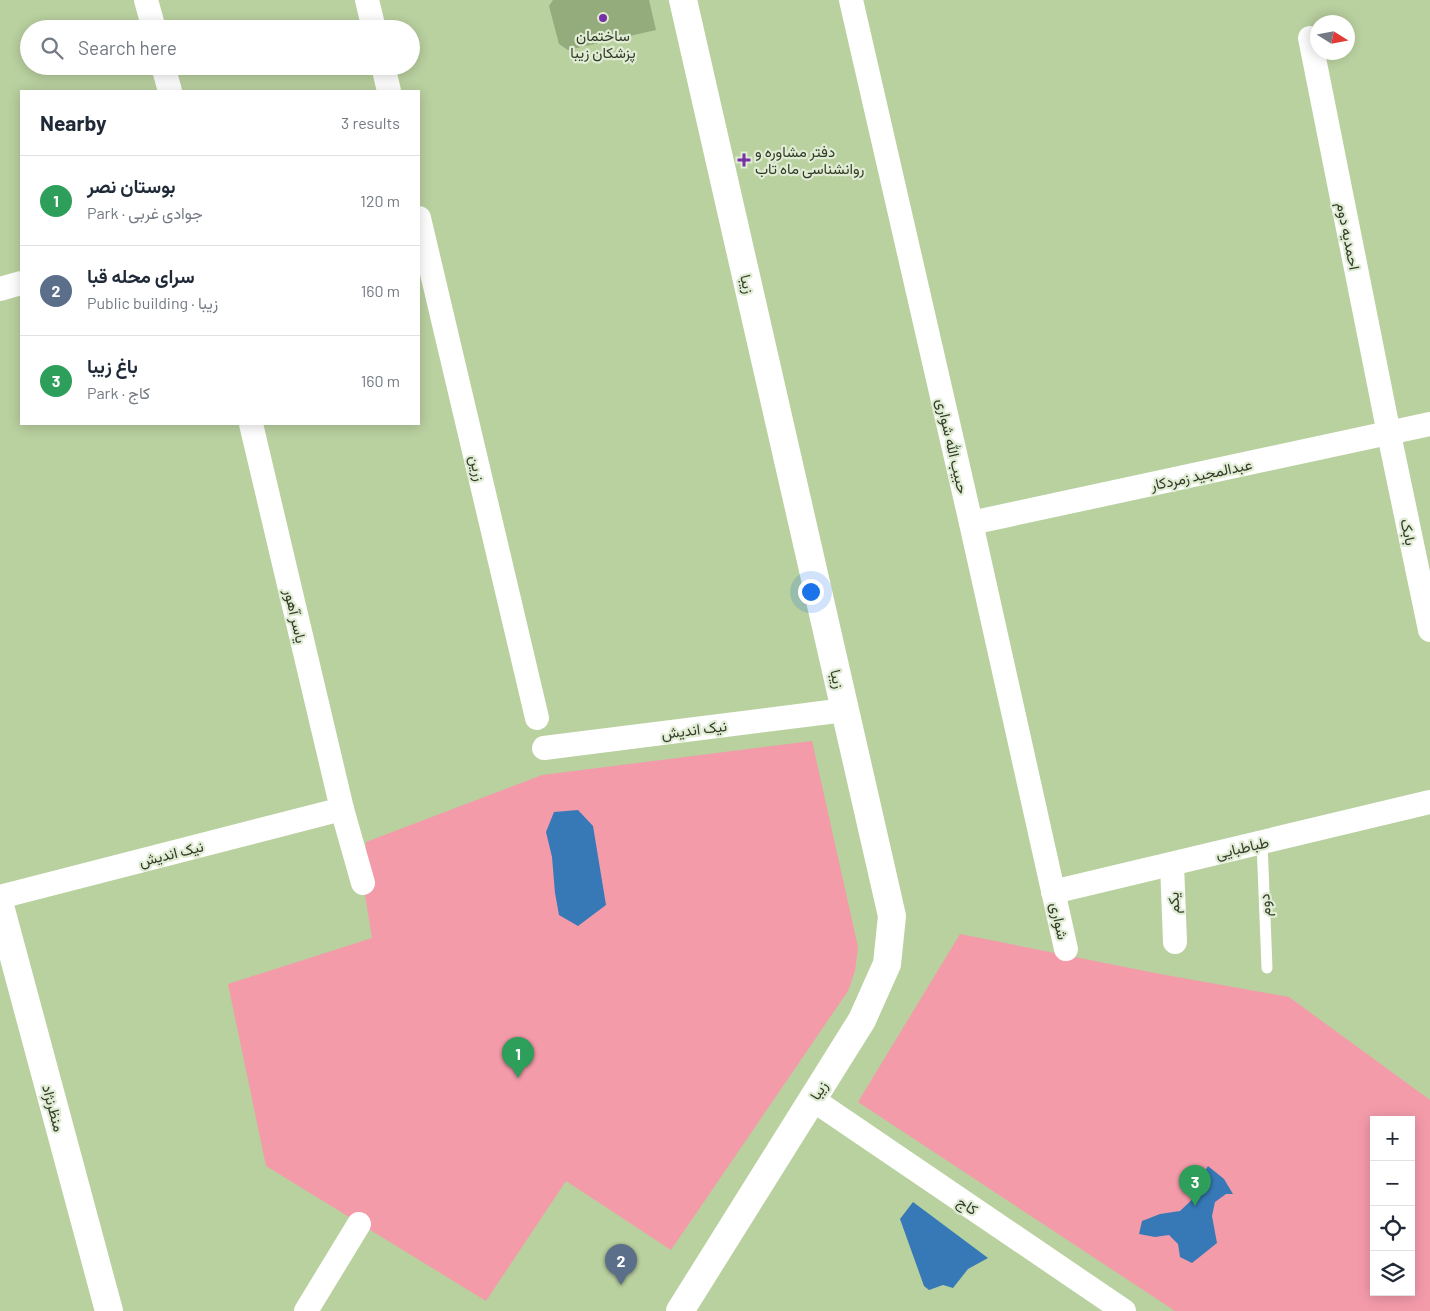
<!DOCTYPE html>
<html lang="en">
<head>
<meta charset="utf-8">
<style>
	:root { --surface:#fff; --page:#f6f6f7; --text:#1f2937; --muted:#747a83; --line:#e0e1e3; --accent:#7c3aed }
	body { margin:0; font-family:Barlow,Vazirmatn,sans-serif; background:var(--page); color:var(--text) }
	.controls { position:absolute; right:15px; bottom:15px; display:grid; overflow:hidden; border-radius:0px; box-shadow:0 2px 12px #0003 }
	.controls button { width:45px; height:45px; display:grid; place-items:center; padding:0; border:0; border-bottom:1px solid var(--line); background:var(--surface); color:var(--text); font:25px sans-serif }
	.compass { position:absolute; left:1310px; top:15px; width:45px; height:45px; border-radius:50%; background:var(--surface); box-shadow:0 2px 12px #0003; rotate:101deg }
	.you { position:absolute; left:810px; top:591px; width:18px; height:18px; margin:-12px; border:4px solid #fff; border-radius:50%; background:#1a73e8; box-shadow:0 0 0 8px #1a73e833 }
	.badge { display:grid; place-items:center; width:32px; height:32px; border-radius:50%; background:var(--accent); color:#fff; font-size:16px; font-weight:700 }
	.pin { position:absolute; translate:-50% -41px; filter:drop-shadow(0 1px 2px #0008) }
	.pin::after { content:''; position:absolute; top:26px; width:18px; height:15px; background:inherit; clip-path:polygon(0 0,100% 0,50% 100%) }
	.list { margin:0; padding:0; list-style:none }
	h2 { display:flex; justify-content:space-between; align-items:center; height:65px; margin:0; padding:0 20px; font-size:21px }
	h2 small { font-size:16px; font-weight:400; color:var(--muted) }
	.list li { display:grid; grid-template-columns:32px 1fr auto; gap:15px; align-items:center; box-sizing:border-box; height:90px; padding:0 20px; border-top:1px solid var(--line) }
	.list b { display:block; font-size:19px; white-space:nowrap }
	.list p { margin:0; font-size:16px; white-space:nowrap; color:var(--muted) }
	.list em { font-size:16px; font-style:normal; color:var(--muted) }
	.icon { flex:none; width:28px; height:28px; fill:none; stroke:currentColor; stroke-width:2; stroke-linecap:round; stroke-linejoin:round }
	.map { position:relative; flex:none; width:1430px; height:1311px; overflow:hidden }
	.search { position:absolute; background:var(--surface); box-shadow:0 2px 12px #0003; left:20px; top:20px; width:400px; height:55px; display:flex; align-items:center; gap:12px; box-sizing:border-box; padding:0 18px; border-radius:28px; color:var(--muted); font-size:19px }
	.panel { position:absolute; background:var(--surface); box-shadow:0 2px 12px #0003; left:20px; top:90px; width:400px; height:335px; border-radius:0px }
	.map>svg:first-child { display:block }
	.green { fill:#f49baa; fill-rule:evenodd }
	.water { fill:#3679b6 }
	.building { fill:#94ab7c }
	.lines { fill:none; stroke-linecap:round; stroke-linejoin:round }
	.service { stroke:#fff; stroke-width:11 }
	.minor { stroke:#fff; stroke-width:24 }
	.tertiary { stroke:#fff; stroke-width:28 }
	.poi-dot { fill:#7731a4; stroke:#e0ecd4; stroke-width:2 }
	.labels { text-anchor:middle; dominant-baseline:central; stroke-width:4.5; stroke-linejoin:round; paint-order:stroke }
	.poi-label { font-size:15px; fill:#323c28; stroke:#e0ecd4 }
	.street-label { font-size:15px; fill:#323c28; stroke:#e0ecd4 }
</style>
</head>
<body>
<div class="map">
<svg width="1430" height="1311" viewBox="0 0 1430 1311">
	<rect width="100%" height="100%" fill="#b9d09f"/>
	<g class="green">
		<path d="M812 741 858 947 855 971 848 991 671 1250 566 1181 486 1301 266 1166 228 984 372 938 363 883 366 842 542 775Z"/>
		<path d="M960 934 1160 974 1289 997 1430 1100V1311H1175L858 1102ZM1374 1120H1411V1292H1374Z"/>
	</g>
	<g class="water">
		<path d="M578 810 593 826 606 905 578 926 559 915 555 893 552 857 546 832 554 812Z"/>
		<path d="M1208 1166 1224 1179 1233 1194H1226L1215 1202 1212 1216 1217 1243 1192 1263 1180 1257 1178 1244 1169 1235 1155 1237 1139 1234 1142 1221 1160 1214 1180 1211 1199 1193 1200 1179Z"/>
		<path d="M913 1202 988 1258 968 1269 953 1288 943 1285 929 1290 924 1286 900 1219Z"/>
	</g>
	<path class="building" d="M553 0H649L656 30 568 50 559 44 549 6Z"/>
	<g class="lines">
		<path class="service" d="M1262 842 1267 968"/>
		<g class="minor">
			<path d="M146 0 154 29"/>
			<path d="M367 0 374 29"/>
			<path d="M851 0 971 523 1066 949"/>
			<path d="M1310 38 1389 434 1430 630"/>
			<path d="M163 66 170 91"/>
			<path d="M383 66 389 91"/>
			<path d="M419 218 537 718"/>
			<path d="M0 289 21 283"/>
			<path d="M251 424 342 809 363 883"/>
			<path d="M971 523 1430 424"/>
			<path d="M544 748 845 710"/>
			<path d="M1172 864 1175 942"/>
			<path d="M1053 892 1430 802"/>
			<path d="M0 897 342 809"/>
			<path d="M812 1099 1124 1311"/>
			<path d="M306 1311 359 1224"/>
		</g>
		<g class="tertiary">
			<path d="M0 906 109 1311"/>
			<path d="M680 1311 862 1020 887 964 892 916 683 0"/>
		</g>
	</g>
	<g class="poi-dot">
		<circle cx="603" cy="18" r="5"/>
		<path d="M741.5 152.5h5v5h5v5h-5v5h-5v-5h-5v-5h5z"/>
	</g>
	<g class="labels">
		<g class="poi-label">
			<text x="603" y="35">ساختمان<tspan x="603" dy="17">پزشکان زیبا</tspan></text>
			<text x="755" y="151" text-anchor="start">دفتر مشاوره و<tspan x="755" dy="17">روانشناسی ماه تاب</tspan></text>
		</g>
		<g class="street-label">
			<text transform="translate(1349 236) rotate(79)">احمدیه دوم</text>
			<text transform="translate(748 284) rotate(77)">زیبا</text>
			<text transform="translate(953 446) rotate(77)">حبیب الله شواری</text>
			<text transform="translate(478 468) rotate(77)">زرین</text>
			<text transform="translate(1201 474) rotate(-12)">عبدالمجید زمردکار</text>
			<text transform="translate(1409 532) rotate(78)">بابک</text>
			<text transform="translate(296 616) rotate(77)">یاسر آهور</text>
			<text transform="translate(838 679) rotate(77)">زیبا</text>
			<text transform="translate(694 729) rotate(-7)">نیک اندیش</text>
			<text transform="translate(1242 847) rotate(-13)">طباطبایی</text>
			<text transform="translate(171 853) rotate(-14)">نیک اندیش</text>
			<text transform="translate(1173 903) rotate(-93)">یکم</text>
			<text transform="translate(1264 905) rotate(-92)">دوم</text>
			<text transform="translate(1060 921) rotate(78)">شواری</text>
			<text transform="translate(818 1090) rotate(-58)">زیبا</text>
			<text transform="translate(54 1108) rotate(75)">منظرنژاد</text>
			<text transform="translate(968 1205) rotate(34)">کاج</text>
		</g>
	</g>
</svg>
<div class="controls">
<button>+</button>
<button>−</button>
<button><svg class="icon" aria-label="locate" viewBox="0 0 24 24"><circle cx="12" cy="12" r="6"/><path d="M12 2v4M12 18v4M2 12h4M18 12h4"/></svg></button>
<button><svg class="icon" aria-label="layers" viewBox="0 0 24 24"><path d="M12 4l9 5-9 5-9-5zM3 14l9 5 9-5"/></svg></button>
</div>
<svg class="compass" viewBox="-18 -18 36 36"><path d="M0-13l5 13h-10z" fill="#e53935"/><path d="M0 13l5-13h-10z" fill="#747a83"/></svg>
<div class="you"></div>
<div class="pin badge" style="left:518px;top:1078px;background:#2e9e5b">1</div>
<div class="pin badge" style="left:621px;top:1285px;background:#5c6f8a">2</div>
<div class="pin badge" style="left:1195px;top:1206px;background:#2e9e5b">3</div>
<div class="search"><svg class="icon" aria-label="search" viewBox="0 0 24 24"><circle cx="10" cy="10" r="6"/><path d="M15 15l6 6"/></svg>Search here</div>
<section class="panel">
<h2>Nearby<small>3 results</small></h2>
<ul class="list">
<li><span class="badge" style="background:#2e9e5b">1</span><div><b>بوستان نصر</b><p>Park · جوادی غربی</p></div><em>120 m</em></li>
<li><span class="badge" style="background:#5c6f8a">2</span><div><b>سرای محله قبا</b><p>Public building · زیبا</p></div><em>160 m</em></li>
<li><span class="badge" style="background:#2e9e5b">3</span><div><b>باغ زیبا</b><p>Park · کاج</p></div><em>160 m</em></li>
</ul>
</section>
</div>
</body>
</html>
